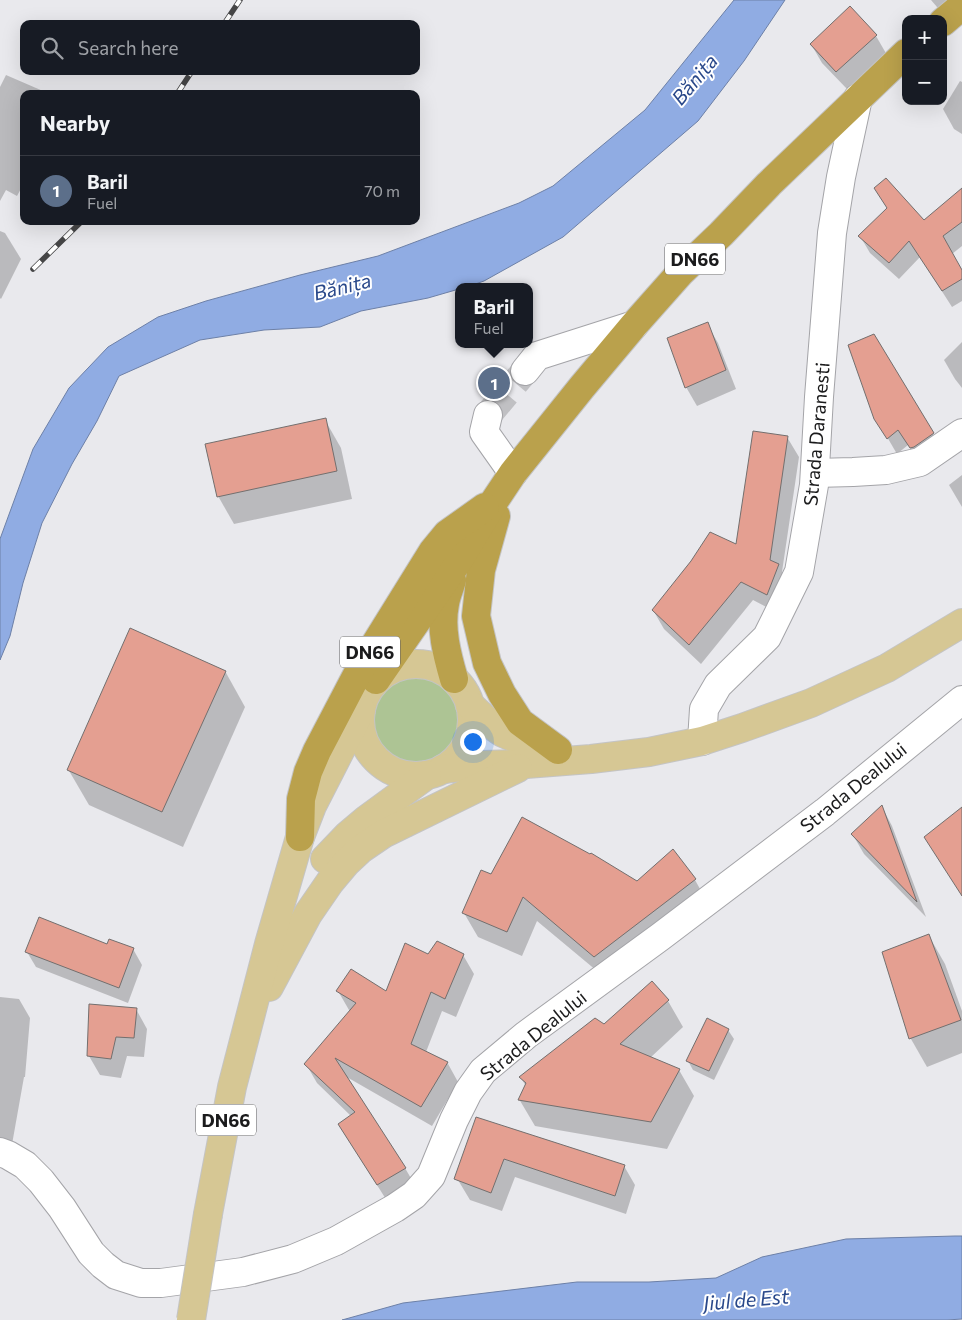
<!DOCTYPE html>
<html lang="en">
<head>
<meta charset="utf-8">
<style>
	:root { --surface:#171b24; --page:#242831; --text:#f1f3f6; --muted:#9ea1a6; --line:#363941; --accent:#ea580c }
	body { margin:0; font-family:Commissioner,sans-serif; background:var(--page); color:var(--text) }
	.controls { position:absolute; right:15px; top:15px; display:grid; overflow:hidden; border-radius:10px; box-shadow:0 5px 20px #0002 }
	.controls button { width:45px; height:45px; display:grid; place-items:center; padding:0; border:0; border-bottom:1px solid var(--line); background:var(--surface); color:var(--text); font:25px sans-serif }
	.you { position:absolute; left:472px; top:741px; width:18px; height:18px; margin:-12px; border:4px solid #fff; border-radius:50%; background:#1a73e8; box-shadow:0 0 0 8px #1a73e833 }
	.badge { display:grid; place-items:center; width:32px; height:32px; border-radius:50%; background:var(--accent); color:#fff; font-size:16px; font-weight:700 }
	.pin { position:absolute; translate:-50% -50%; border:2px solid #fff; box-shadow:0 1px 5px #0006 }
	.popup { position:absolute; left:455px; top:283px; width:78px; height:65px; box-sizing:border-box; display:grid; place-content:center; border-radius:10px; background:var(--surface); filter:drop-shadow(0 1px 4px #0005); font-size:16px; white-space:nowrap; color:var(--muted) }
	.popup b { font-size:19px; color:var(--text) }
	.popup::after { content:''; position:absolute; left:50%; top:100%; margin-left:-10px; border:10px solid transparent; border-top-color:var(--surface) }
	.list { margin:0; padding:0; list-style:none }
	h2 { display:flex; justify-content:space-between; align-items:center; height:65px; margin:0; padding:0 20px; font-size:21px }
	h2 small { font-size:16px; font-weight:400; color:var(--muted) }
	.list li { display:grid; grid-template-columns:32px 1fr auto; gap:15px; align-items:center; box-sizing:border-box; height:70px; padding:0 20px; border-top:1px solid var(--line) }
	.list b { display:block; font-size:19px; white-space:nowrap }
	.list p { margin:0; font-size:16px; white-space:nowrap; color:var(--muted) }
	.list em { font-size:16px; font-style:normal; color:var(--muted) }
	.icon { flex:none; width:28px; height:28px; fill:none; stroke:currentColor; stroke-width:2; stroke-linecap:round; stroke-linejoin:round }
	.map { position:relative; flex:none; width:962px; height:1320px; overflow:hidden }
	.search { position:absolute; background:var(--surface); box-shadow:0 5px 20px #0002; left:20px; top:20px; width:400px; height:55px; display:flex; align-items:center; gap:12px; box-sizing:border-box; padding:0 18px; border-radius:10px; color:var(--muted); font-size:19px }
	.panel { position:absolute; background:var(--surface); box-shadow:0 5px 20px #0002; left:20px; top:90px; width:400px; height:135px; border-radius:10px }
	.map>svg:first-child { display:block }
	.green { fill:#adc494 }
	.water { fill:#90ace3; stroke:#6d80a7 }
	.shadow { fill:#0003 }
	.building { fill:#e49f91; stroke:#736f6e }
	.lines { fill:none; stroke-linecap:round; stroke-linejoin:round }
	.minor-tunnel { stroke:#c0c0c3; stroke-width:28; stroke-dasharray:28 14; stroke-linecap:butt }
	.minor-casing { stroke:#a4a4a8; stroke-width:30 }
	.major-casing { stroke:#c4c4c4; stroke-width:30 }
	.highway-casing { stroke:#c4c4c4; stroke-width:30 }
	.minor { stroke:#fff; stroke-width:28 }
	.major { stroke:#d6c794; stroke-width:28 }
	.highway { stroke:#baa14c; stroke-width:28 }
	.rail-casing { stroke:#464647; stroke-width:5.5 }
	.rail { stroke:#fff; stroke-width:4; stroke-dasharray:11; stroke-linecap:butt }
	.major-bridge-casing { stroke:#c4c4c4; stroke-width:30; stroke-linecap:butt }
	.major-bridge { stroke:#d6c794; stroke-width:28 }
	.labels { text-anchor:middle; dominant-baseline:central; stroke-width:4; stroke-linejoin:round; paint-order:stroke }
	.shield { fill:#fff; stroke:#5f5f60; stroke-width:1 }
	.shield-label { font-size:18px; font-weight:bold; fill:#1b1b1c }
	.street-label { font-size:19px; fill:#1b1b1c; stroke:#fff }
	.water-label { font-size:20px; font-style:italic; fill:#29488a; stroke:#fff }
</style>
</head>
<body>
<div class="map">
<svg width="962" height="1320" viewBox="0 0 962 1320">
	<rect width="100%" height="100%" fill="#e9e9ed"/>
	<circle class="green" cx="416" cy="719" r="54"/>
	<g class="water">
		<path d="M734 0H785L744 61 698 121 563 237 484 281 467 287H459V289L428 298 361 311 320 327 264 330 200 340 119 376 97 421 72 464 42 523 23 583 10 636 0 660V539L33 449 69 388 108 347 158 317 206 301 300 275 378 256 519 203 553 186 645 110Z"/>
		<path d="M955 1236H962V1319L947 1320H342L403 1303 577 1282H649L716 1278 762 1257 846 1239Z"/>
	</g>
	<g class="shadow">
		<path d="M931 0H959L943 14Z"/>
		<path d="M876 36 887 55 848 90 822 63 811 44Z"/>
		<path d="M6 75 43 91 44 94H24V183L17 196 6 190 0 201V87Z"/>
		<path d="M960 81 962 82V134L954 129 943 109Z"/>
		<path d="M962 190V246L952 254 962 272V301L952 307 920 257 899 279 870 253 860 236 888 209 923 222Z"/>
		<path d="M0 231 5 233 21 259 1 299 0 298Z"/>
		<path d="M707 324 718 343 736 389 697 406 686 387Z"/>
		<path d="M874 335 942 449 920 463 908 445 897 454 876 418Z"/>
		<path d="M962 342V388L955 379 944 360Z"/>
		<path d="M325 420 341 448 352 499 234 524 218 496Z"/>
		<path d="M787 437 799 457 782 572 789 584 778 613 753 600 701 664 664 629 653 610 737 546Z"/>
		<path d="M962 475V507L949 485Z"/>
		<path d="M225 671 245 707 183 847 89 805 68 769Z"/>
		<path d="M882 807 892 826 926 917 864 854 853 835Z"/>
		<path d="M673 851 695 880 709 905 609 981 537 921 522 956 478 937 464 913 491 875 591 856 637 883Z"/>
		<path d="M929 936 945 964 962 1011V1053L927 1067 911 1039 883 952Z"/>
		<path d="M108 945 133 949 142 965 128 1003 36 967 27 952Z"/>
		<path d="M429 955H463L474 974 456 1017 442 1011 426 1052 447 1062 458 1082 432 1126 345 1076 405 1168 416 1187 389 1204 339 1125 351 1116 317 1083 306 1064 351 1011 349 1010 338 991 387 993Z"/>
		<path d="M0 997 19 999 30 1018 25 1077H24L11 1150 0 1148Z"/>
		<path d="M668 1001 683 1027 650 1058 679 1070 694 1096 667 1149 535 1126 519 1099 526 1086 521 1078 604 1026Z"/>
		<path d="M136 1009 147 1029 144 1057 127 1056 121 1078 100 1075 89 1056Z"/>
		<path d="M728 1030 734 1039 714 1080 693 1070 688 1061Z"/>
		<path d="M477 1118 624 1166 635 1185 626 1214 515 1177 502 1211 470 1200 458 1180Z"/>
	</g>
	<g class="building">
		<path d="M850 6 877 35 836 72 810 44Z"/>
		<path d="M886 178 924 220 962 188V222L943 236 962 270V279L942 291 909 241 889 263 858 236 887 208 874 188Z"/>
		<path d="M708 322 726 370 685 388 667 338Z"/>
		<path d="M874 334 934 433 914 447 910 448 898 430 887 439 874 419 848 345Z"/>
		<path d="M326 418 337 471 217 497 205 444Z"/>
		<path d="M753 431 788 436 770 560 779 564 767 595 741 582 689 645 652 610 691 561 710 532 736 544Z"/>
		<path d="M130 628 226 671 162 812 67 770Z"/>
		<path d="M882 805 917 902 851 834Z"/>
		<path d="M962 807V896L924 837Z"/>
		<path d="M522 817 590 854 591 853 637 881 673 849 696 879 594 957 523 897 507 932 462 913 481 870 491 874Z"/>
		<path d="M39 917 107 944 109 939 134 948 119 988 25 952Z"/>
		<path d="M929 934 961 1020 909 1039 882 952Z"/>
		<path d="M437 941 464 954 445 999 431 992 411 1044 448 1062 421 1107 335 1058 406 1168 377 1185 338 1124 355 1112 304 1064 356 1003 336 991 351 969 386 991 405 943 428 954Z"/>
		<path d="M652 981 669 1000 620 1044 680 1069 651 1122 518 1100 526 1083 519 1077 595 1018 604 1024Z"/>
		<path d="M89 1004 137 1008 134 1038 116 1037 111 1059 87 1056Z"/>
		<path d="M707 1018 729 1029 709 1071 686 1061Z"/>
		<path d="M476 1117 625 1165 615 1196 504 1159 491 1193 454 1179Z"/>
	</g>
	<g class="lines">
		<path class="minor-tunnel" d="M488 415 525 371"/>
		<g class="minor-casing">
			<g id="minor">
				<path d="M525 371 537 356 634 325"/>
				<path d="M488 415 484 432 513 473"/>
				<path d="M815 473 853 472 886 470 920 462 962 433"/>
				<path d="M702 741 704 709 718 685 767 637 799 572 814 485 819 397 832 233 841 177 858 98"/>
				<path d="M0 1152 8 1155 25 1165 41 1181 62 1208 91 1253 103 1265 116 1275 141 1283H161L243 1272 293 1259 336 1241 395 1208 414 1195 431 1176 454 1120 468 1092 483 1071 526 1035 660 937 825 812 962 700"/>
			</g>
		</g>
		<g class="major-casing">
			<g id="major">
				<circle cx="416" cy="720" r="56"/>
				<path d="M470 705C481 715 491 726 503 733 520 741 538 745 556 749"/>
				<path d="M443 769 482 765 526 764 591 759 649 752 702 741 742 728 811 703 887 668 962 623"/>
				<path d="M325 859 348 835 367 819 427 775"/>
				<path d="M269 987 308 914 330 882 346 863 361 849 383 834 518 768"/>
				<path d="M208 1214 232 1087 269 944 300 837 312 806 361 710"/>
			</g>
		</g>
		<g class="highway-casing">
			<g id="highway">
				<path d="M943 22 962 6"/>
				<path d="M496 516 481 570 476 616 487 663 502 694 520 722 558 750"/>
				<path d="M452 580C450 588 446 596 445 604 440 628 447 655 454 679"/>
				<path d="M376 680 459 560 495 500 513 473 582 387 634 325 681 272 721 234 769 184 906 53"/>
				<path d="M300 837 301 799 308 772 317 751 361 667 433 551 447 534 485 507"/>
			</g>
		</g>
		<use href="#minor" class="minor"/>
		<use href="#major" class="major"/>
		<use href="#highway" class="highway"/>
		<g class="rail-casing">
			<g id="rail">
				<path d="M224 24 240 0"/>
				<path d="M177 94 192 71"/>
				<path d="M33 269 82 221"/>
			</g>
		</g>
		<use href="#rail" class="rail"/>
		<g class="major-bridge-casing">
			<path id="major-bridge" d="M191 1320 208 1214"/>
		</g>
		<use href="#major-bridge" class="major-bridge"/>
	</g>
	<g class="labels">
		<g class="shield">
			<rect x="665" y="243.5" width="60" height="31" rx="4"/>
			<rect x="340" y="636.5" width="60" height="31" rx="4"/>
			<rect x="196" y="1104.5" width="60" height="31" rx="4"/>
		</g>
		<g class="shield-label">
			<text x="695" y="259">DN66</text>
			<text x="370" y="652">DN66</text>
			<text x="226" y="1120">DN66</text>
		</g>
		<g class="street-label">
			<text transform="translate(816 434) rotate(-85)">Strada Daranesti</text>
			<text transform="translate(853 787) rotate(-39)">Strada Dealului</text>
			<text transform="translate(533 1035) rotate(-39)">Strada Dealului</text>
		</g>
		<g class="water-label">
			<text transform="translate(694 79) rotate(-50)">Bănița</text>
			<text transform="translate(342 286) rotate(-14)">Bănița</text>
			<text transform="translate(746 1299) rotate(-5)">Jiul de Est</text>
		</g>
	</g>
</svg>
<div class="controls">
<button>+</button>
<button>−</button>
</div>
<div class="you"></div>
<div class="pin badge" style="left:494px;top:383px;background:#5c6f8a">1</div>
<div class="popup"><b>Baril</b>Fuel</div>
<div class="search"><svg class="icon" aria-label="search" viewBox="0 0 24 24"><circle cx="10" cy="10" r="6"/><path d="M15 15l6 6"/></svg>Search here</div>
<section class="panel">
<h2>Nearby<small></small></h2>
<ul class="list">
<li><span class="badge" style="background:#5c6f8a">1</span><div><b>Baril</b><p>Fuel</p></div><em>70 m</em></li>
</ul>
</section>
</div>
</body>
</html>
